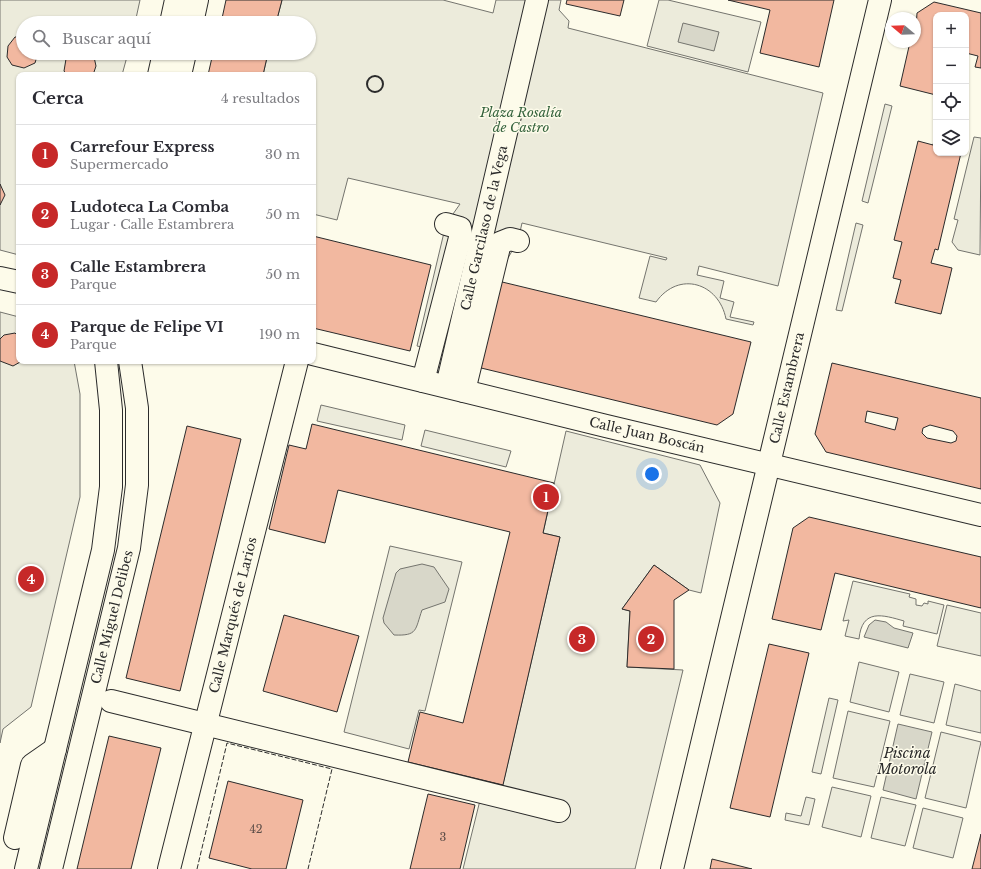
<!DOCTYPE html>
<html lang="es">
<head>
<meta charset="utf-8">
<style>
	:root { --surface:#fff; --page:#f2f2f3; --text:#2b2b33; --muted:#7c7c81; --line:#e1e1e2; --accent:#c62828 }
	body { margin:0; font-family:"Libre Baskerville",serif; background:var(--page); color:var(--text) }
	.controls { position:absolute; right:12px; top:12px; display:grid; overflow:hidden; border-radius:8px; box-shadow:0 1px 3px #0004 }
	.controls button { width:36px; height:36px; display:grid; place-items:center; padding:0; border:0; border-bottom:1px solid var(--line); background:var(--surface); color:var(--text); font:20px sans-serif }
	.compass { position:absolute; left:885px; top:12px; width:36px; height:36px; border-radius:50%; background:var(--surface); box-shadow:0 1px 3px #0004; rotate:289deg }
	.you { position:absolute; left:652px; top:474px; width:14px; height:14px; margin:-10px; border:3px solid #fff; border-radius:50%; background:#1a73e8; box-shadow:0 0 0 6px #1a73e833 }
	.badge { display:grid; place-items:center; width:26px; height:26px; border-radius:50%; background:var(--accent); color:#fff; font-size:13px; font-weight:700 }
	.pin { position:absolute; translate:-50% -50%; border:2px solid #fff; box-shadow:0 1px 4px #0006 }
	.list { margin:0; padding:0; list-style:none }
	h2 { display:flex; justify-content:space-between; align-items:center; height:52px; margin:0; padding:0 16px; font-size:17px }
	h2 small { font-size:13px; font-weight:400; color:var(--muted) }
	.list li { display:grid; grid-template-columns:26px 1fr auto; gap:12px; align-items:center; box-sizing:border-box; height:60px; padding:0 16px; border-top:1px solid var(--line) }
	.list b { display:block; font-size:15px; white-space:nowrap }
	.list p { margin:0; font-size:13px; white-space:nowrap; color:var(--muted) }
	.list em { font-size:13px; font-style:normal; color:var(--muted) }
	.icon { flex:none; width:22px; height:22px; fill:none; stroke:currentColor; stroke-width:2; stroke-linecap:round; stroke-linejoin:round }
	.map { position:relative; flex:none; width:981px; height:869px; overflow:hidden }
	.search { position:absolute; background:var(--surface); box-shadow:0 1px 3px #0004; left:16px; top:16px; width:300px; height:44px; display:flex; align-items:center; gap:10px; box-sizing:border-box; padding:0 14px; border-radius:22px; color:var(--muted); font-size:15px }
	.panel { position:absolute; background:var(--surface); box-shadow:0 1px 3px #0004; left:16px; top:72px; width:300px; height:292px; border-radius:8px }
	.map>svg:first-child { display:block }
	.green { fill:#ecebdb; stroke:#74746e }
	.water { fill:#d8d7c9; stroke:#74746e }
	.building { fill:#f2b8a0; stroke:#2b2b2b; fill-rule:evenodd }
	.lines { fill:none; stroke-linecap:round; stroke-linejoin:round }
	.minor-casing { stroke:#2b2b2b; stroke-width:24 }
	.major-casing { stroke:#2b2b2b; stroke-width:24 }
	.minor { stroke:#fdfbea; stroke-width:22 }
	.major { stroke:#fdfbea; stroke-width:22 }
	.fence { stroke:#2b2b2b; stroke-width:1; stroke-dasharray:5 2; stroke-linecap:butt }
	.wall { stroke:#2b2b2b; stroke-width:2 }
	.labels { text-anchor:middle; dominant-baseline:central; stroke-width:3; stroke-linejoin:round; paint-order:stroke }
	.number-label { font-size:11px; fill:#5d4e48 }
	.park-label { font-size:13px; font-style:italic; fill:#34623c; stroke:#fdfbea }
	.street-label { font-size:13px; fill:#2b2b2b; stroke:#fdfbea }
	.water-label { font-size:14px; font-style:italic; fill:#2b2b2b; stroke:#fdfbea }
</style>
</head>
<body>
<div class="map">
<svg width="981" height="869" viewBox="0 0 981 869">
	<rect width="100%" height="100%" fill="#fdfbea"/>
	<g class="green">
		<path d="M0 0H140L135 23H23V53H128L122 75H19V255L0 250Z"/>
		<path d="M282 0H443L493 13 496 0H561L559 10 569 21 568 28 823 93 778 286 699 266 697 275 724 281 720 298 734 302 730 317 754 322 753 325 726 319C719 283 679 270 656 302L639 298 650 256 666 260 667 258 522 223 518 241 495 280 476 359 417 346 446 224 460 204 348 178 337 220 313 214V75H263L268 53H309V23H276Z"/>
		<path d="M659 0H668L761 22 748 72 647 46Z"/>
		<path d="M885 104 892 106 868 203 862 201Z"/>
		<path d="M974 137 981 138 980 255 958 250 952 242 958 220 954 219Z"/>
		<path d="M856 223 863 225 842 311 836 310Z"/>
		<path d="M0 312 19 317V361H74L80 394V497L31 707 3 729 0 743Z"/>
		<path d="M321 405 405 425 402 440 317 421Z"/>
		<path d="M425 430 511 451 506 467 421 446Z"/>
		<path d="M566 431 700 465 720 503 701 593 689 590 654 565 622 609 630 611 627 667 683 670 635 869H463L485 780 503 784 560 537 543 533Z"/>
		<path d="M390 546 462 562 425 711 419 710 409 749 344 732Z"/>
		<path d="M853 581 910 594 909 597 916 599V605L922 606 924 603 928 604V601L944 605 937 634 903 626 904 621C883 615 862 608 859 639L845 636 849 620 843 621Z"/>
		<path d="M947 605 981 613V656L937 646Z"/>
		<path d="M859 662 899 672 889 712 850 702Z"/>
		<path d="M910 674 944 682 934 723 900 715Z"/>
		<path d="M955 684 981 691V733L946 725Z"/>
		<path d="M829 698 838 700 821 774 812 772Z"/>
		<path d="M848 711 890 721 874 787 833 778Z"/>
		<path d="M941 732 981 742 966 808 925 798Z"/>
		<path d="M832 787 871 796 861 837 822 827Z"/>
		<path d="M806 797 815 799 809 825 785 820 786 813 801 816Z"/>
		<path d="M881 797 916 805 905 846 871 838Z"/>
		<path d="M923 808 963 818 953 858 913 848Z"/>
	</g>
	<g class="water">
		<path d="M683 23 719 32 714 51 678 42Z"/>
		<path d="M422 564 434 567 449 589 445 602 422 610C415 630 418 636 394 635L384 623 383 618 396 573 400 569Z"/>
		<path d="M875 620 886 622 894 628 913 633 908 648 864 637 869 625Z"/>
		<path d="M898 724 932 732 916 799 883 790Z"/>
	</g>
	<g class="building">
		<path d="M226 0H282L276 23H221Z"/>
		<path d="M567 0H624L620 16 566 4Z"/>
		<path d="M728 0H834L819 67 760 53 770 10Z"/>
		<path d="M934 2 981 13V68L975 67 978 56 966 53V15H936V95L900 86 910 42H915L917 13Z"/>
		<path d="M15 37H23V53H38L35 63 24 68 12 65 7 57 8 46Z"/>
		<path d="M71 53H88L94 57 96 66 93 75H67L64 71 66 59Z"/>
		<path d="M213 53H268L263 75H208Z"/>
		<path d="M936 134V153H961L938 250 935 249 931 263 952 268 941 314 895 303 901 280 893 278 902 242 894 240 918 141 933 145Z"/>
		<path d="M0 184 5 195 0 205Z"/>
		<path d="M313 236 431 265 410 351 313 328Z"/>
		<path d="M498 281 751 342 733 414 717 425 477 367Z"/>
		<path d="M15 333 19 337V361H22L13 366 0 361V339L4 335Z"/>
		<path d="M832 363 981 398V489L826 452 815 434ZM867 411 898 418 895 430 865 422ZM930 425 953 431 957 436 956 441 951 443 927 438 922 433 923 428Z"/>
		<path d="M312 424 554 483 543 533 560 537 503 785 408 762 420 712 463 723 510 532 338 490 325 543 269 529 289 445 306 449Z"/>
		<path d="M187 426 241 439 180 691 126 678Z"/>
		<path d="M809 517 981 557V608L835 573 821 630 772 619 793 528Z"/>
		<path d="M654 565 689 590 674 600V669L627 667 630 611 622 609Z"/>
		<path d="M284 615 359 636 337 712 263 691Z"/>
		<path d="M769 644 809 653 770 817 730 808Z"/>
		<path d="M109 736 161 748 131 869H77Z"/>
		<path d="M228 781 303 800 286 869H252L209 858Z"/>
		<path d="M428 794 475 805 460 869H410Z"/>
		<path d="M981 834V869H972Z"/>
		<path d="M712 859 752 869H710Z"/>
	</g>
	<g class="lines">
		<g class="minor-casing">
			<g id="minor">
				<path d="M0 278 19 282"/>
				<path d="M313 354 606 426 981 515"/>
				<path d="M423 381 461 234 460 228 446 224"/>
				<path d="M447 386 537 0"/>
				<path d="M464 391 500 243 510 239 518 241"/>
				<path d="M111 701 559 811"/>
				<path d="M15 838 32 765 55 749"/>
				<path d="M169 869 297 361"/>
				<path d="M672 869 880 0"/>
			</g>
		</g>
		<g class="major-casing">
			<g id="major">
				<path d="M171 23 176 0"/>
				<path d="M192 23 197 0"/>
				<path d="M159 75 164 53"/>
				<path d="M180 75 185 53"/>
				<path d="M26 869 103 550 111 487V410L106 361"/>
				<path d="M51 869 129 548 137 485V408L130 361"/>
			</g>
		</g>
		<use href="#minor" class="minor"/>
		<use href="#major" class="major"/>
		<path class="fence" d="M197 869 227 743 332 769 308 869"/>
		<circle class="wall" cx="375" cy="84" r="8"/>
	</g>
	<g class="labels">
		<g class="number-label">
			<text x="256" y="829">42</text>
			<text x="443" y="837">3</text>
		</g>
		<g class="park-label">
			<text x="521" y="112">Plaza Rosalía<tspan x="521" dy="15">de Castro</tspan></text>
		</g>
		<g class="street-label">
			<text transform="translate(484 228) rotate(-77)">Calle Garcilaso de la Vega</text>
			<text transform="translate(787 388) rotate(-77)">Calle Estambrera</text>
			<text transform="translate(647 435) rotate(13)">Calle Juan Boscán</text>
			<text transform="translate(233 615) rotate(-76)">Calle Marqués de Larios</text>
			<text transform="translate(112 617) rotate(-76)">Calle Miguel Delibes</text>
		</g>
		<g class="water-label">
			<text x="907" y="753">Piscina<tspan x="907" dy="16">Motorola</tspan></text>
		</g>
	</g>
</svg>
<div class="controls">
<button>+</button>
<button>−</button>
<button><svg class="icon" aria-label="locate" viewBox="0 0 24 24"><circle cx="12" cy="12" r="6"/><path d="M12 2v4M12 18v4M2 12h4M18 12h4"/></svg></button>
<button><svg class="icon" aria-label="layers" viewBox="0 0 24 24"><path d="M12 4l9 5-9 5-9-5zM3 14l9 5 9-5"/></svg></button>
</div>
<svg class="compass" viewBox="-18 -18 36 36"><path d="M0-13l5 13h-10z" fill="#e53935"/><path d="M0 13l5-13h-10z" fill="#7c7c81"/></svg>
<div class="you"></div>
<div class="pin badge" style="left:546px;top:497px">1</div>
<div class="pin badge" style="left:651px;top:639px">2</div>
<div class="pin badge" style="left:582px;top:639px">3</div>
<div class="pin badge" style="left:31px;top:579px">4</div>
<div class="search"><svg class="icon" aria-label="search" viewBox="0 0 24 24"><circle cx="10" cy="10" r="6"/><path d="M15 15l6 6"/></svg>Buscar aquí</div>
<section class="panel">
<h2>Cerca<small>4 resultados</small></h2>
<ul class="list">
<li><span class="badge">1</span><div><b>Carrefour Express</b><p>Supermercado</p></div><em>30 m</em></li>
<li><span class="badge">2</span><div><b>Ludoteca La Comba</b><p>Lugar · Calle Estambrera</p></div><em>50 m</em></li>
<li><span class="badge">3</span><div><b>Calle Estambrera</b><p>Parque</p></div><em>50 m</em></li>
<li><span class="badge">4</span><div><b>Parque de Felipe VI</b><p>Parque</p></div><em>190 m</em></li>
</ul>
</section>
</div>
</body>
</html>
